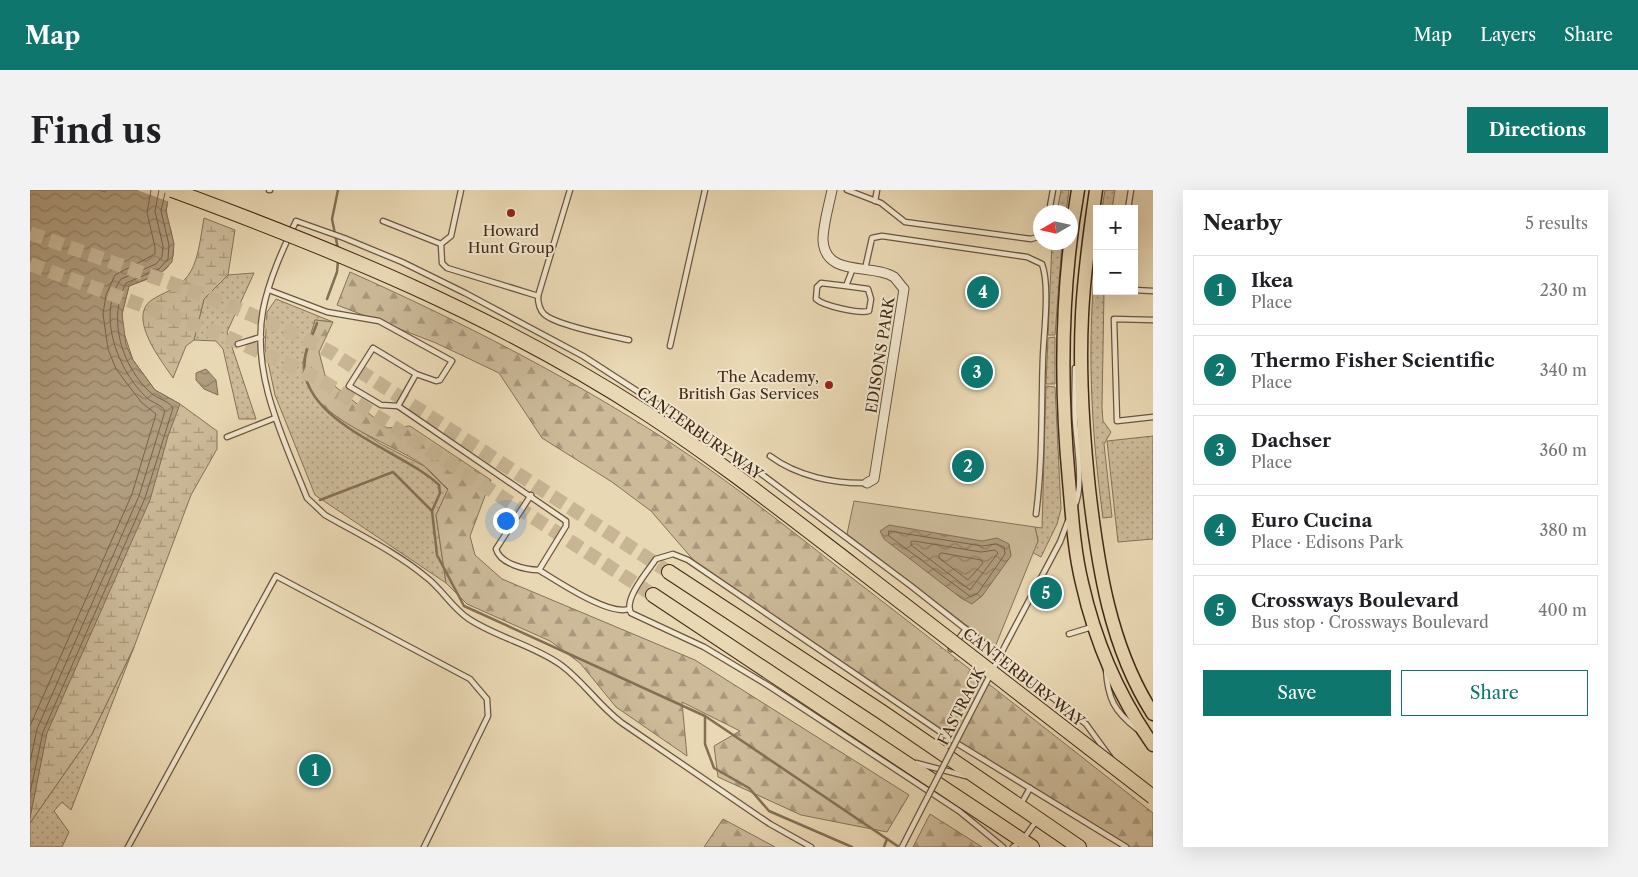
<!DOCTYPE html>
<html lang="en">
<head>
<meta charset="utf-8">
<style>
	:root { --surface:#fff; --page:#f2f2f2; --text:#202124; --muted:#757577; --line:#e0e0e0; --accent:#0f766e }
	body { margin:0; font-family:"Libre Caslon Text",serif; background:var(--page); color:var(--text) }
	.controls { position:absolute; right:15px; top:15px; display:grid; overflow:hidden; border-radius:0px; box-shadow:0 5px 20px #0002 }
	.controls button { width:45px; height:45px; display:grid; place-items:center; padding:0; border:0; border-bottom:1px solid var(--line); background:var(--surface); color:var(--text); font:25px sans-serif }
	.compass { position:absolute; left:1003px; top:15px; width:45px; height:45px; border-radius:50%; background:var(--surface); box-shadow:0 5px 20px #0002; rotate:261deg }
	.you { position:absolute; left:475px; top:330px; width:18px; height:18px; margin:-12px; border:4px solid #fff; border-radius:50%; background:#1a73e8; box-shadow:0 0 0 8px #1a73e833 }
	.badge { display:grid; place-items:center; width:32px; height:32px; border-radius:50%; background:var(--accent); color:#fff; font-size:16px; font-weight:700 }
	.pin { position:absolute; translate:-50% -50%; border:2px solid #fff; box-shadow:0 1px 5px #0006 }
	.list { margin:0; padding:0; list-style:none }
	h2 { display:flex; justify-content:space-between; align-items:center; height:65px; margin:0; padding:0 20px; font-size:21px }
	h2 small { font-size:16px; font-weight:400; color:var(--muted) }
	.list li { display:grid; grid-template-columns:32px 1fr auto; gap:15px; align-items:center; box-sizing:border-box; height:70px; margin:0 10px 10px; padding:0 10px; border:1px solid var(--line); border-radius:0px }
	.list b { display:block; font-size:19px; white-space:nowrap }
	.list p { margin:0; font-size:16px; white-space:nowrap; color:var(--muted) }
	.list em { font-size:16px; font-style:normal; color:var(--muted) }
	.actions { display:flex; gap:10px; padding:15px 20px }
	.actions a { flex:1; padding:11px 0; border:1px solid var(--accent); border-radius:0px; text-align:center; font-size:18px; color:var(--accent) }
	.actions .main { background:var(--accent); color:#fff }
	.map { position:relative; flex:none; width:1123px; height:657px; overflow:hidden; border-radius:0px }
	header { display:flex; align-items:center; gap:30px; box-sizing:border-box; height:70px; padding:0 25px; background:var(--accent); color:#fff }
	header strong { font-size:24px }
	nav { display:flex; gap:28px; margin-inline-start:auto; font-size:18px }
	.intro { display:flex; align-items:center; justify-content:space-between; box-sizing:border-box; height:120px; padding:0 30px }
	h1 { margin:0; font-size:35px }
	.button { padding:12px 22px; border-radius:0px; background:var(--accent); color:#fff; font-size:18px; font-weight:700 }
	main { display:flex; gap:30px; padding:0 30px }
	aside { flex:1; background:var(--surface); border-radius:0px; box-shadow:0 5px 20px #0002 }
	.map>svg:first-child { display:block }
	.grass { fill:url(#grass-dots); stroke:#867258 }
	.forest { fill:url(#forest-firs); stroke:#867258 }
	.wetland { fill:url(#wetland-marsh); stroke:#867258 }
	.green { fill:#ccba99; stroke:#867258 }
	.water { fill:url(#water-waves); stroke:#846e54 }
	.pier { fill:#e9d8b4 }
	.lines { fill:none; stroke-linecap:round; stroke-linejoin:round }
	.shore { stroke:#78624a; stroke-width:1 }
	.stream { stroke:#846e54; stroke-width:2.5 }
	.trunk-tunnel { stroke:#c7b594; stroke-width:14; stroke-dasharray:14 7; stroke-linecap:butt }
	.service-casing { stroke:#6b553e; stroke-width:7 }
	.minor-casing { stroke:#6b553e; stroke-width:11 }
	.primary-casing { stroke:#412916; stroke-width:15 }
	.trunk-casing { stroke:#412916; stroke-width:16 }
	.service { stroke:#f1e6ce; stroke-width:4.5 }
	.minor { stroke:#f1e6ce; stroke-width:9 }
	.primary { stroke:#e9d8b4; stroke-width:12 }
	.trunk { stroke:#e9d8b4; stroke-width:14 }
	.service-bridge-casing { stroke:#6b553e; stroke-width:7; stroke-linecap:butt }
	.trunk-bridge-casing { stroke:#412916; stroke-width:16; stroke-linecap:butt }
	.service-bridge { stroke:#f1e6ce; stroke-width:4.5 }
	.trunk-bridge { stroke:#e9d8b4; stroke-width:14 }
	.poi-dot { fill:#8f2418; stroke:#f1e6ce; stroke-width:2 }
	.labels { text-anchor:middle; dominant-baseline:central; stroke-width:4; stroke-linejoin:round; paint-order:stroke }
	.poi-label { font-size:15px; fill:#412916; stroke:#f1e6ce }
	.street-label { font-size:15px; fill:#412916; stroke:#f1e6ce }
</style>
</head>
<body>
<header>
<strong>Map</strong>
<nav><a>Map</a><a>Layers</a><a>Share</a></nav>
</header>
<div class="intro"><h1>Find us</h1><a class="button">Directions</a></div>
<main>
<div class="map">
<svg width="1123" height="657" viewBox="0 0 1123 657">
	<defs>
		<pattern id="grass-dots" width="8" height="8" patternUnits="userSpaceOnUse" patternTransform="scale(1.25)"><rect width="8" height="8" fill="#ccba99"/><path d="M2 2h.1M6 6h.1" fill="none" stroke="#a7977c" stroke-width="1.8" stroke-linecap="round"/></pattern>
		<pattern id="forest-firs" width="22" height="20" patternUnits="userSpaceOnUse" patternTransform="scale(1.25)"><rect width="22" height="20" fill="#ccba99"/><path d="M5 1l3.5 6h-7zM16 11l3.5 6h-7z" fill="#a7977c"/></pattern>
		<pattern id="wetland-marsh" width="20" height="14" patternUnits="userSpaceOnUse" patternTransform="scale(1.25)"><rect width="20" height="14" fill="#ccba99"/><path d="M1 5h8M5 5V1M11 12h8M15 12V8" fill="none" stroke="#a7977c"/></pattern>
		<pattern id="water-waves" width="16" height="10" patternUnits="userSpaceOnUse" patternTransform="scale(1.25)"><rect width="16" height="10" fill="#b09c7e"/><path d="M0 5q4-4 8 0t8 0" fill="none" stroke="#917f66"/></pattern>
	</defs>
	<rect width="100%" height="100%" fill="#e9d8b4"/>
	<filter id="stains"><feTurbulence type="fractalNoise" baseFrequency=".004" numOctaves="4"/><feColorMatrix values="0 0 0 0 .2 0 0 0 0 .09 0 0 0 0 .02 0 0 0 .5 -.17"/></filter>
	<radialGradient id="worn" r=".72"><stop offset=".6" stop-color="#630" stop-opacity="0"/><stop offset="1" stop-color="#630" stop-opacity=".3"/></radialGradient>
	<g class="grass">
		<path d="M1031 0H1039L1036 22H1027Z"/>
		<path d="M1075 0H1085L1082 19H1072Z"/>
		<path d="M1022 53H1032L1025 145H1018Z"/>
		<path d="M1067 59V101H1074L1072 217 1073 231 1081 242 1074 254 1082 327 1073 328C1061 240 1056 149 1067 59Z"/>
		<path d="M224 83 197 142 226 229H209L193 159 186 151 164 150 174 109 198 85Z"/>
		<path d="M246 109 303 132 285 130 292 215 349 253 394 276 418 300 406 325 416 393 285 305 245 205 235 158 237 122Z"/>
		<path d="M1025 147V194H1016L1018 148Z"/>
		<path d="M1016 196 1025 197 1031 319 1027 334 1011 367 1002 362 1008 351 1005 337 1012 338Z"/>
		<path d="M1123 246V349L1088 352 1077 251Z"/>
		<path d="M104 457 41 620 32 612 24 621 39 642 32 657H0V633L62 544Z"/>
	</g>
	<g class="forest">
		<path d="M320 82C430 131 537 186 638 251 704 294 765 344 826 391 926 468 1024 545 1123 623V657H1096L937 559 672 380 621 321 582 292 512 248 469 183 406 153 307 115Z"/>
		<path d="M285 130 303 132 289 162 296 189 357 238 380 236 461 290 440 346 445 365 472 389 665 470 879 605 857 642 771 625 688 587 684 556 710 541 652 512 657 566 586 517 550 473 520 451 437 414 416 393 406 325 418 299C410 292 402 282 393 275 359 251 277 228 273 178 272 167 282 142 285 130Z"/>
		<path d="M900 624 952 657H883Z"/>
		<path d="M693 629 745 657H674Z"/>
	</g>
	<g class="wetland">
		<path d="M60 0H97L137 15C135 24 139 32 141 41 151 81 131 84 99 96L92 124 93 140 103 170 125 200 150 214 187 241V259L161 305 104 457 62 544 0 633V218Z"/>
		<path d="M174 28 205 40 198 85 174 109 164 150 156 156 143 188C131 170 94 124 125 108 139 100 153 96 161 81 169 67 171 44 174 28Z"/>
	</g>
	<path class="green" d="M824 311 1005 337 1008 351 965 457 817 344Z"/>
	<g class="water">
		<path d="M0 0H69L75 2 76 0H140L136 21 144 54 142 72 131 83 99 96 92 124 96 155 103 170 125 200 150 214 138 246 120 310 17 543 0 628Z"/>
		<path d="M176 179 186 190 188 205 174 199 166 190V183Z"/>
		<path d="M859 335 952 351 967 348 979 354 981 366 952 406 942 414 931 408 854 349 850 341Z"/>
	</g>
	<path class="pier" d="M107 0H143L140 12Z"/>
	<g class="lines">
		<g class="shore">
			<path d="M859 341 952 356 966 354 974 357 975 364 948 403 941 407 859 346Z"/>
			<path d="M884 351 951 362 965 360 968 363 940 400 881 355V352Z"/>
			<path d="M912 363 951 370 953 373 938 390 909 368V365Z"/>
			<path d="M0 536 102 304 126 224 111 212 86 179 78 159 73 124 76 105 85 85 125 64V57L117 23 121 0"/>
			<path d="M0 572 7 539 109 306 135 221C132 215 123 213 117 208 88 181 66 125 91 89L126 74 132 67 133 56 125 21 129 0"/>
			<path d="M0 603 13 542 115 308 143 218C139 211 128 209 121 203 92 177 77 129 96 93L129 79 138 69 139 55 131 21 135 3"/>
		</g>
		<g class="stream">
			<path d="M308 59 302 29 308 0"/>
			<path d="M297 109 307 82 308 70"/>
			<path d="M287 133C283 145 276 157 275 169 266 231 374 261 409 295L410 303 402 321 407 365 434 416 675 526 869 657"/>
			<path d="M290 310 363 282 402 321"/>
			<path d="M675 527V554L684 578 719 598 739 621 822 657"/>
			<path d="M854 657 857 649"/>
		</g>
		<g class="trunk-tunnel">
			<path d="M0 43C101 80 207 112 302 163L639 382"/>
			<path d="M0 74 195 146 291 190 623 405"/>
		</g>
		<g class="service-casing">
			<g id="service">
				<path d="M239 0H240"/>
				<path d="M540 0 508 106C508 113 509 119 514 124 525 135 581 146 599 150"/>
				<path d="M817 0 851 13 875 32 1001 49 1011 46"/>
				<path d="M845 11 847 0"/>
				<path d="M1098 19 1101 0"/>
				<path d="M1019 22 1023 0"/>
				<path d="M353 31 411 54 421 46 431 0"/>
				<path d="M411 54 412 73 417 78 508 106"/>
				<path d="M835 79 842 48 852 46 997 67 1012 74C1020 95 1014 142 1013 166 1011 218 1013 271 1006 324"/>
				<path d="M816 96 791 93 787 97 786 109C794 116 829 124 839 121L841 109 838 99 816 96 823 78"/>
				<path d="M239 100 297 122 349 131 422 171 410 190 406 191 386 184 368 216 536 331V336L509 380C527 391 579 426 599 419"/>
				<path d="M1104 100 1123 101"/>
				<path d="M1123 130 1084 129 1087 231 1123 227"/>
				<path d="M208 154 231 147"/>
				<path d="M640 156 675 0"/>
				<path d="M368 216 351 215 319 196 343 158 386 184"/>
				<path d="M197 247 245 228"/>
				<path d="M740 266C767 286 804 294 837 293"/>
				<path d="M501 305 466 359C470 374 496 380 509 380"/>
				<path d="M1044 317C1055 297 1046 252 1045 229 1044 212 1045 195 1045 178"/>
				<path d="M1039 444 1062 437"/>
				<path d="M977 452 1030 352 1038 331"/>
				<path d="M921 459 936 439"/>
				<path d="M1076 480C1078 509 1084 521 1107 539"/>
				<path d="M886 573 936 586"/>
				<path d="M991 614 1000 598"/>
				<path d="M98 657 246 386 440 489 457 509 458 526 394 657"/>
				<path d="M781 657 740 634 592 533C569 516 554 492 531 475 503 455 468 448 439 429 422 418 412 399 396 387 366 362 328 344 295 325L277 308C254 250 221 185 233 120 239 89 253 59 266 31L314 48 372 72 435 103 553 166 706 265 881 396 1056 534 1080 567"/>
				<path d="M973 657 929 621 739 496 674 457 601 423C593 409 618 381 626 369L643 364 658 370 928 554 1096 657"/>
				<path d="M983 657 992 651 1007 630"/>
			</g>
		</g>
		<g class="minor-casing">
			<path id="minor" d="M802 0C799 15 793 35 793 50 795 88 842 73 864 87 867 90 871 96 874 99L844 289 837 293"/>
		</g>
		<g class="primary-casing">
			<g id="primary">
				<path d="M1048 0C1031 96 1030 195 1039 291 1042 325 1044 360 1052 393 1065 451 1089 507 1123 555"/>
				<path d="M1066 0C1060 41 1054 83 1052 125 1049 183 1053 242 1059 299 1068 377 1080 457 1123 524"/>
			</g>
		</g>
		<g class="trunk-casing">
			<g id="trunk">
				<path d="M639 382 852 522 1049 657"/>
				<path d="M623 405 1002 657"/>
			</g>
		</g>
		<use href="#service" class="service"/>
		<use href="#minor" class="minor"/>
		<use href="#primary" class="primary"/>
		<use href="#trunk" class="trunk"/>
		<g class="service-bridge-casing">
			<path id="service-bridge" d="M872 657 977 452"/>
		</g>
		<g class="trunk-bridge-casing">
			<path id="trunk-bridge" d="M142 0C308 61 466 126 616 223 688 270 755 323 823 375 923 452 1023 530 1123 607"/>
		</g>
		<use href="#service-bridge" class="service-bridge"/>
		<use href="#trunk-bridge" class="trunk-bridge"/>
	</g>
	<g class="poi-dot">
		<circle cx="481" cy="23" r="5"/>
		<circle cx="799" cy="195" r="5"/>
	</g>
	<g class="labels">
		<g class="poi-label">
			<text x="481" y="40">Howard<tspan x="481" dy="17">Hunt Group</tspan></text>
			<text x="789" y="186" text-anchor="end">The Academy,<tspan x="789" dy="17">British Gas Services</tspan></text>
		</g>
		<g class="street-label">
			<text transform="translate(850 165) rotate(-81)">EDISONS PARK</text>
			<text transform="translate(670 243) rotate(35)">CANTERBURY WAY</text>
			<text transform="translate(994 487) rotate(38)">CANTERBURY WAY</text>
			<text transform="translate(931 516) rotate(-63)">FASTRACK</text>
		</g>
	</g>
	<rect width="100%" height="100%" filter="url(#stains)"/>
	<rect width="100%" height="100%" fill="url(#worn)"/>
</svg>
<div class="controls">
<button>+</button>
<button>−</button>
</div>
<svg class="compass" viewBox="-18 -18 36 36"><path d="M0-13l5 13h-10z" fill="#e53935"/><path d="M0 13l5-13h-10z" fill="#757577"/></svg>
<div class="you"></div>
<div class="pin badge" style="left:285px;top:580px">1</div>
<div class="pin badge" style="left:938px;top:276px">2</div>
<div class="pin badge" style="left:947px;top:182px">3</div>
<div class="pin badge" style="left:953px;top:102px">4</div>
<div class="pin badge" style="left:1016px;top:403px">5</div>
</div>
<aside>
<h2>Nearby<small>5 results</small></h2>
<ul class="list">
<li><span class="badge">1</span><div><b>Ikea</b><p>Place</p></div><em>230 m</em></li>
<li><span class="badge">2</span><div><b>Thermo Fisher Scientific</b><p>Place</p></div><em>340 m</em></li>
<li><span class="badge">3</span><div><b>Dachser</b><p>Place</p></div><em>360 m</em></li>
<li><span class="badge">4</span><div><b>Euro Cucina</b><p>Place · Edisons Park</p></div><em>380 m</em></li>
<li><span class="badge">5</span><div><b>Crossways Boulevard</b><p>Bus stop · Crossways Boulevard</p></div><em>400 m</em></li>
</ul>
<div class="actions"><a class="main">Save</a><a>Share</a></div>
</aside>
</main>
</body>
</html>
